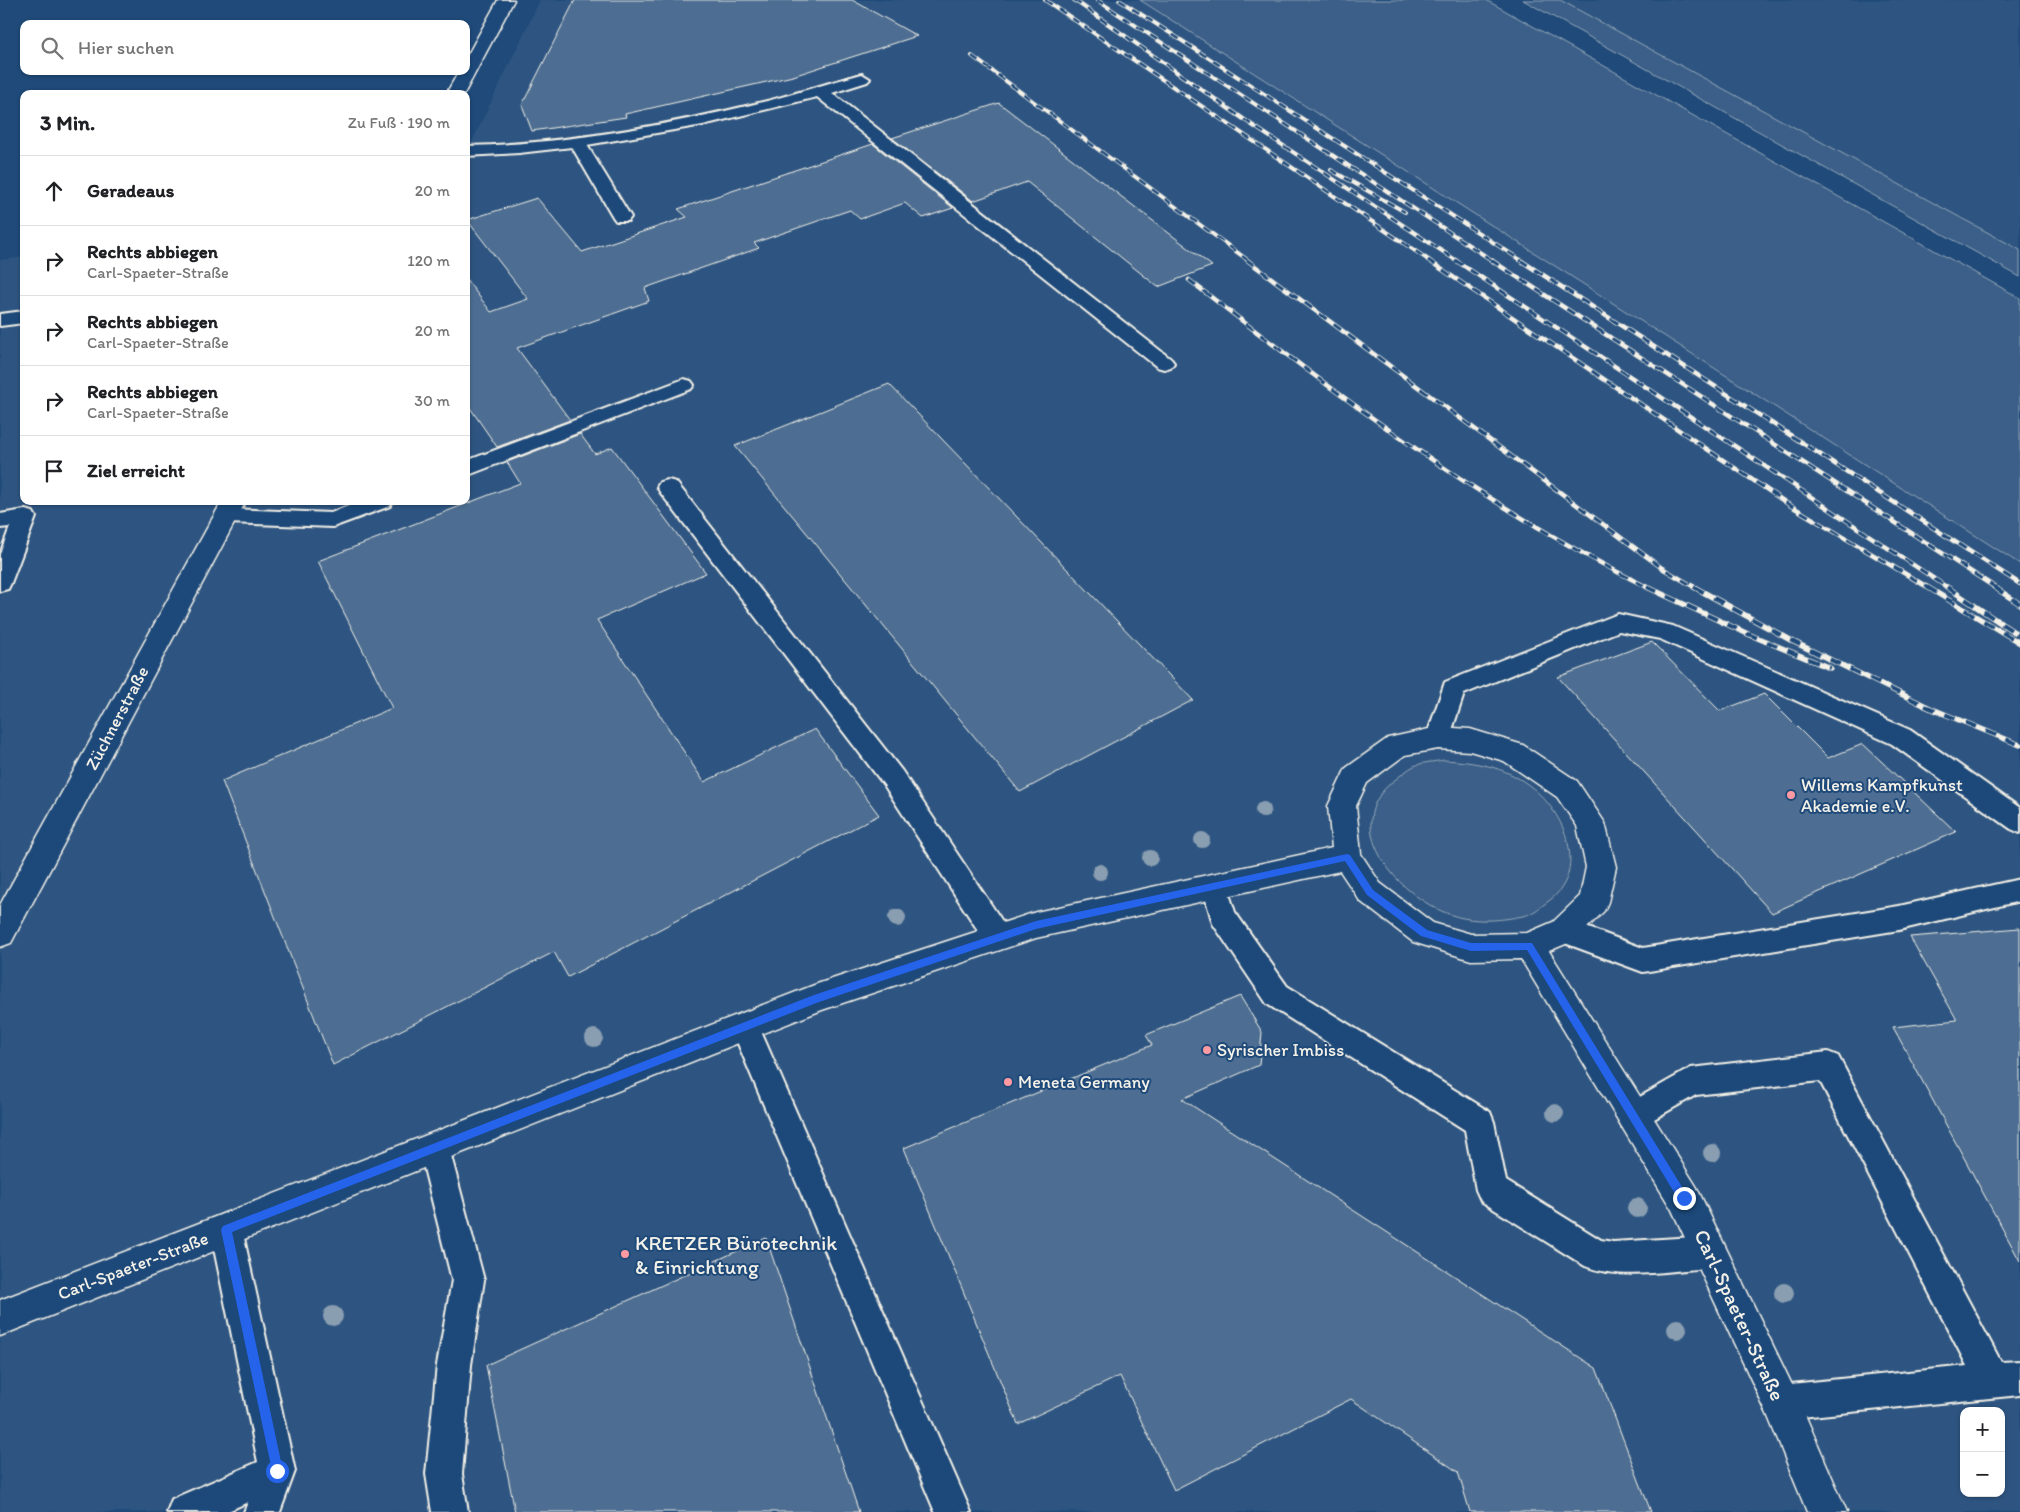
<!DOCTYPE html>
<html lang="de">
<head>
<meta charset="utf-8">
<style>
	:root { --surface:#fff; --page:#f6f6f6; --text:#202124; --muted:#757577; --line:#e0e0e0 }
	body { margin:0; font-family:Itim,sans-serif; background:var(--page); color:var(--text) }
	.controls { position:absolute; right:15px; bottom:15px; display:grid; overflow:hidden; border-radius:10px; box-shadow:0 1px 4px #0004 }
	.controls button { width:45px; height:45px; display:grid; place-items:center; padding:0; border:0; border-bottom:1px solid var(--line); background:var(--surface); color:var(--text); font:25px sans-serif }
	.stop { position:absolute; width:15px; height:15px; margin:-11px; border:4px solid #2563eb; border-radius:50%; background:#fff }
	.stop.end { background:#2563eb; border-color:#fff; box-shadow:0 1px 5px #0008 }
	.list { margin:0; padding:0; list-style:none }
	h2 { display:flex; justify-content:space-between; align-items:center; height:65px; margin:0; padding:0 20px; font-size:21px }
	h2 small { font-size:16px; font-weight:400; color:var(--muted) }
	.list li { display:grid; grid-template-columns:32px 1fr auto; gap:15px; align-items:center; box-sizing:border-box; height:70px; padding:0 20px; border-top:1px solid var(--line) }
	.list b { display:block; font-size:19px; white-space:nowrap }
	.list p { margin:0; font-size:16px; white-space:nowrap; color:var(--muted) }
	.list em { font-size:16px; font-style:normal; color:var(--muted) }
	.icon { flex:none; width:28px; height:28px; fill:none; stroke:currentColor; stroke-width:2; stroke-linecap:round; stroke-linejoin:round }
	.map { position:relative; flex:none; width:2020px; height:1512px; overflow:hidden }
	.search { position:absolute; background:var(--surface); box-shadow:0 1px 4px #0004; left:20px; top:20px; width:450px; height:55px; display:flex; align-items:center; gap:12px; box-sizing:border-box; padding:0 18px; border-radius:10px; color:var(--muted); font-size:19px }
	.panel { position:absolute; background:var(--surface); box-shadow:0 1px 4px #0004; left:20px; top:90px; width:450px; height:415px; border-radius:10px }
	.map>svg:first-child { display:block }
	.built { fill:#2d5581; fill-rule:evenodd }
	.green { fill:#3a5f88; stroke:#97a8b8 }
	.building { fill:#4d6e92; stroke:#f4f1e8 }
	.lines { fill:none; stroke-linecap:round; stroke-linejoin:round }
	.service-casing { stroke:#f4f1e8; stroke-width:4 }
	.minor-casing { stroke:#f4f1e8; stroke-width:3 }
	.tertiary-casing { stroke:#f4f1e8; stroke-width:3 }
	.service { fill:#1f4a7a; fill-rule:evenodd }
	.minor { fill:#1f4a7a; fill-rule:evenodd }
	.tertiary { fill:#1f4a7a; fill-rule:evenodd }
	.rail-far2-casing { stroke:#f4f1e8; stroke-width:4 }
	.rail-far1-casing { stroke:#f4f1e8; stroke-width:4.5 }
	.rail-casing { stroke:#f4f1e8; stroke-width:5.5 }
	.rail-far2 { stroke:#1f4a7a; stroke-width:2.5; stroke-dasharray:8; stroke-linecap:butt }
	.rail-far1 { stroke:#1f4a7a; stroke-width:3; stroke-dasharray:9; stroke-linecap:butt }
	.rail { stroke:#1f4a7a; stroke-width:4; stroke-dasharray:11; stroke-linecap:butt }
	.tree { fill:#8a9eb1 }
	.route { fill:#2563eb }
	.poi-dot { fill:#ff9aa2; stroke:#1f4a7a; stroke-width:2 }
	.labels { text-anchor:middle; dominant-baseline:central; stroke-width:4; stroke-linejoin:round; paint-order:stroke }
	.street-label { font-size:18px; fill:#f4f1e8; stroke:#1f4a7a }
	.poi-label { font-size:18px; fill:#f4f1e8; stroke:#1f4a7a; text-anchor:start }
	.near-poi-label { font-size:21px; fill:#f4f1e8; stroke:#1f4a7a; text-anchor:start }
	.near-street-label { font-size:21px; fill:#f4f1e8; stroke:#1f4a7a }
</style>
</head>
<body>
<div class="map">
<svg width="2020" height="1512" viewBox="0 0 2020 1512">
	<rect width="100%" height="100%" fill="#1f4a7a"/>
	<filter id="ink" filterUnits="userSpaceOnUse"><feTurbulence type="fractalNoise" baseFrequency=".02" numOctaves="2"/><feDisplacementMap in="SourceGraphic" scale="10" xChannelSelector="R" yChannelSelector="G"/><feConvolveMatrix kernelMatrix="1 2 1 2 8 2 1 2 1" color-interpolation-filters="sRGB"/></filter>
	<g filter="url(#ink)">
		<g class="built">
			<path d="M540 0H1140L2020 564V1512H0V260L24 257V501H466V154ZM1964 1411H2001V1493H1964Z"/>
			<path d="M1560 0H2020V250L1595 19Z"/>
		</g>
		<g class="green">
			<path d="M1140 0H1486L2020 298V564Z"/>
			<path d="M1523 0H1560L2020 250V277Z"/>
			<path d="M1444 760C1475 762 1504 766 1530 786 1565 812 1591 873 1546 903 1538 909 1532 914 1523 916 1503 920 1483 922 1463 918 1406 907 1331 826 1396 779 1401 775 1408 769 1414 766 1423 762 1435 762 1444 760Z"/>
		</g>
		<g class="building">
			<path d="M575 0H852L917 36 793 76 625 114 626 117 532 131 522 105Z"/>
			<path d="M999 103 1212 266 1158 287 1027 182 973 201 892 138Z"/>
			<path d="M873 144 953 208 923 218 905 203 860 219 850 210 754 243 759 248 645 288 649 301 517 348 570 420 497 447 466 402V279L491 312 528 299 467 220 537 198 582 252 687 217 678 209Z"/>
			<path d="M889 384 1193 700 1020 792 735 446Z"/>
			<path d="M580 434 595 454 612 447 706 573 597 620 704 782 815 729 879 815 568 977 554 952 333 1065 222 781 392 708 318 561 520 483 507 462Z"/>
			<path d="M1652 642 1720 711 1764 694 1828 758 1863 744 1956 832 1772 913 1558 677Z"/>
			<path d="M2020 928V1261L1893 1027 1957 1020 1910 937Z"/>
			<path d="M1240 996 1262 1032 1259 1065 1182 1099 1596 1368 1651 1512H1470L1458 1472 1351 1399 1174 1490 1120 1376 1018 1424 904 1148 1152 1045 1146 1035Z"/>
			<path d="M766 1238 859 1512H515L486 1365Z"/>
		</g>
		<g class="lines">
			<g class="service-casing">
				<g id="service">
					<path d="M862 74 870 79 867 82 832 93 1171 359 1174 363 1171 367 1164 369 1157 367 817 97 703 125 587 145 631 217 628 221H616L613 217 572 147 519 153 466 156V146C567 144 670 125 767 101 799 93 830 82 862 74Z"/>
					<path d="M24 311V323L0 326V314Z"/>
					<path d="M684 379 691 381 694 385 691 389 466 476V461Z"/>
					<path d="M668 480 676 482 902 771 1008 930 1012 938 1008 946 998 950 988 946 884 785 660 492 657 487 660 482Z"/>
					<path d="M360 501H393L390 506 333 527 226 523 218 521 215 516 218 511 226 509 331 513Z"/>
					<path d="M25 510 33 512 36 517 11 583 8 589 0 591V554L10 527 0 528V514Z"/>
					<path d="M1618 614 1673 626 1910 730 2020 808V833L2011 829 1892 744 1660 639 1619 631 1464 694 1447 745 1438 748 1429 745 1426 738 1445 682Z"/>
					<path d="M1215 875 1224 878 1235 912 1287 986 1490 1112 1494 1122 1506 1181 1601 1240 1613 1242 1710 1236 1721 1241 1726 1252 1721 1263 1710 1268C1672 1270 1620 1281 1585 1266L1481 1201 1476 1190 1465 1130 1267 1004 1213 924 1202 886 1206 878Z"/>
					<path d="M2020 879V901L1899 930 1643 972 1554 939 1550 931 1554 923 1564 919 1643 948 1899 906Z"/>
					<path d="M745 1014 755 1018 759 1027 971 1512H935L731 1027 735 1018Z"/>
					<path d="M1828 1052 1838 1056 2001 1362 2020 1361V1395L1781 1419 1769 1414 1764 1402 1769 1390 1781 1385 1967 1366 1820 1081 1696 1095 1633 1131 1622 1127 1618 1117 1622 1107 1691 1068Z"/>
					<path d="M434 1133 445 1138 449 1148 484 1280 471 1365 462 1474 468 1512H432L426 1474 437 1365 452 1280 419 1148 423 1138Z"/>
					<path d="M226 1213 237 1218 242 1229 295 1471 280 1512H244L248 1502 226 1512H167L172 1499 258 1462 210 1229 215 1218Z"/>
				</g>
			</g>
			<g class="minor-casing">
				<path id="minor" d="M1438 727 1470 729 1523 745 1577 781 1605 823 1616 867 1608 902 1604 911 1575 940 1549 951 1696 1186 1794 1389 1847 1512H1807L1767 1414 1672 1210 1521 959 1471 960 1413 942 1360 901 1340 871 1036 938 822 1010 0 1336V1300L817 984 1036 912 1332 848 1328 806 1346 768 1388 738ZM1438 749 1470 751 1504 761 1557 797 1577 826 1586 867 1580 896 1553 922 1527 933 1471 934 1433 923 1380 883 1361 854 1356 806 1367 783 1405 755Z"/>
			</g>
			<g class="tertiary-casing">
				<g id="tertiary">
					<path d="M498 0H514L464 94H446L459 71H466V58Z"/>
					<path d="M222 501H246L11 943 0 947V905Z"/>
				</g>
			</g>
			<use href="#service" class="service"/>
			<use href="#minor" class="minor"/>
			<use href="#tertiary" class="tertiary"/>
			<g class="rail-far2-casing">
				<g id="rail-far2">
					<path d="M1045 0 1430 261"/>
					<path d="M1074 0 1252 125 1457 261"/>
					<path d="M1097 0 1493 261"/>
					<path d="M1119 0 1522 261"/>
					<path d="M972 56 1249 261"/>
					<path d="M1331 170 1405 212"/>
				</g>
			</g>
			<g class="rail-far1-casing">
				<g id="rail-far1">
					<path d="M1247 260 1662 568 1696 588"/>
					<path d="M1428 260 1788 504 1929 588"/>
					<path d="M1455 260 1948 588"/>
					<path d="M1491 260 1996 588"/>
					<path d="M1520 260 2020 584"/>
					<path d="M1189 280C1336 393 1482 506 1649 588"/>
				</g>
			</g>
			<g class="rail-casing">
				<g id="rail">
					<path d="M1647 587 1748 634 1830 668"/>
					<path d="M1694 587 1794 642 1930 708"/>
					<path d="M1927 587 2020 643"/>
					<path d="M1947 587 2014 632"/>
					<path d="M1994 587 2020 604"/>
					<path d="M1925 706 2020 745"/>
				</g>
			</g>
			<use href="#rail-far2" class="rail-far2"/>
			<use href="#rail-far1" class="rail-far1"/>
			<use href="#rail" class="rail"/>
		</g>
		<g class="tree">
			<circle cx="1263" cy="810" r="8"/>
			<circle cx="1202" cy="840" r="8"/>
			<circle cx="1150" cy="858" r="8"/>
			<circle cx="1100" cy="872" r="8"/>
			<circle cx="897" cy="918" r="9"/>
			<circle cx="594" cy="1038" r="9"/>
			<circle cx="1555" cy="1113" r="9"/>
			<circle cx="1712" cy="1153" r="9"/>
			<circle cx="1637" cy="1208" r="10"/>
			<circle cx="1784" cy="1293" r="10"/>
			<circle cx="333" cy="1316" r="10"/>
			<circle cx="1677" cy="1329" r="10"/>
		</g>
	</g>
	<path class="route" d="M1347 854 1350 855 1373 890 1427 930 1471 943H1532L1687 1195V1202H1680L1527 950 1471 951 1421 936 1367 895 1345 861 1036 929 819 1002 232 1232 283 1471 281 1475H273L221 1230 223 1226 814 995 1036 921Z"/>
	<g class="poi-dot">
		<circle cx="1791" cy="795" r="5"/>
		<circle cx="1207" cy="1050" r="5"/>
		<circle cx="1008" cy="1082" r="5"/>
		<circle cx="625" cy="1254" r="5"/>
	</g>
	<g class="labels">
		<g class="street-label">
			<text transform="translate(117 718) rotate(-62)">Züchnerstraße</text>
			<text transform="translate(133 1266) rotate(-21)">Carl-Spaeter-Straße</text>
		</g>
		<g class="poi-label">
			<text x="1801" y="785">Willems Kampfkunst<tspan x="1801" dy="21">Akademie e.V.</tspan></text>
			<text x="1217" y="1050">Syrischer Imbiss</text>
			<text x="1018" y="1082">Meneta Germany</text>
		</g>
		<g class="near-poi-label">
			<text x="635" y="1242">KRETZER Bürotechnik<tspan x="635" dy="24">&amp; Einrichtung</tspan></text>
		</g>
		<g class="near-street-label">
			<text transform="translate(1740 1315) rotate(65)">Carl-Spaeter-Straße</text>
		</g>
	</g>
</svg>
<div class="controls">
<button>+</button>
<button>−</button>
</div>
<div class="stop" style="left:277px;top:1471px"></div>
<div class="stop end" style="left:1684px;top:1198px"></div>
<div class="search"><svg class="icon" aria-label="search" viewBox="0 0 24 24"><circle cx="10" cy="10" r="6"/><path d="M15 15l6 6"/></svg>Hier suchen</div>
<section class="panel">
<h2>3 Min.<small>Zu Fuß · 190 m</small></h2>
<ul class="list">
<li><svg class="icon" aria-label="ahead" viewBox="0 0 24 24"><path d="M12 20V5M6 11l6-6 6 6"/></svg><div><b>Geradeaus</b></div><em>20 m</em></li>
<li><svg class="icon" aria-label="right" viewBox="0 0 24 24"><path d="M7 20v-9h11M14 6l5 5-5 5"/></svg><div><b>Rechts abbiegen</b><p>Carl-Spaeter-Straße</p></div><em>120 m</em></li>
<li><svg class="icon" aria-label="right" viewBox="0 0 24 24"><path d="M7 20v-9h11M14 6l5 5-5 5"/></svg><div><b>Rechts abbiegen</b><p>Carl-Spaeter-Straße</p></div><em>20 m</em></li>
<li><svg class="icon" aria-label="right" viewBox="0 0 24 24"><path d="M7 20v-9h11M14 6l5 5-5 5"/></svg><div><b>Rechts abbiegen</b><p>Carl-Spaeter-Straße</p></div><em>30 m</em></li>
<li><svg class="icon" aria-label="arrive" viewBox="0 0 24 24"><path d="M6 21V4h12l-3 4 3 4H6"/></svg><div><b>Ziel erreicht</b></div></li>
</ul>
</section>
</div>
</body>
</html>
